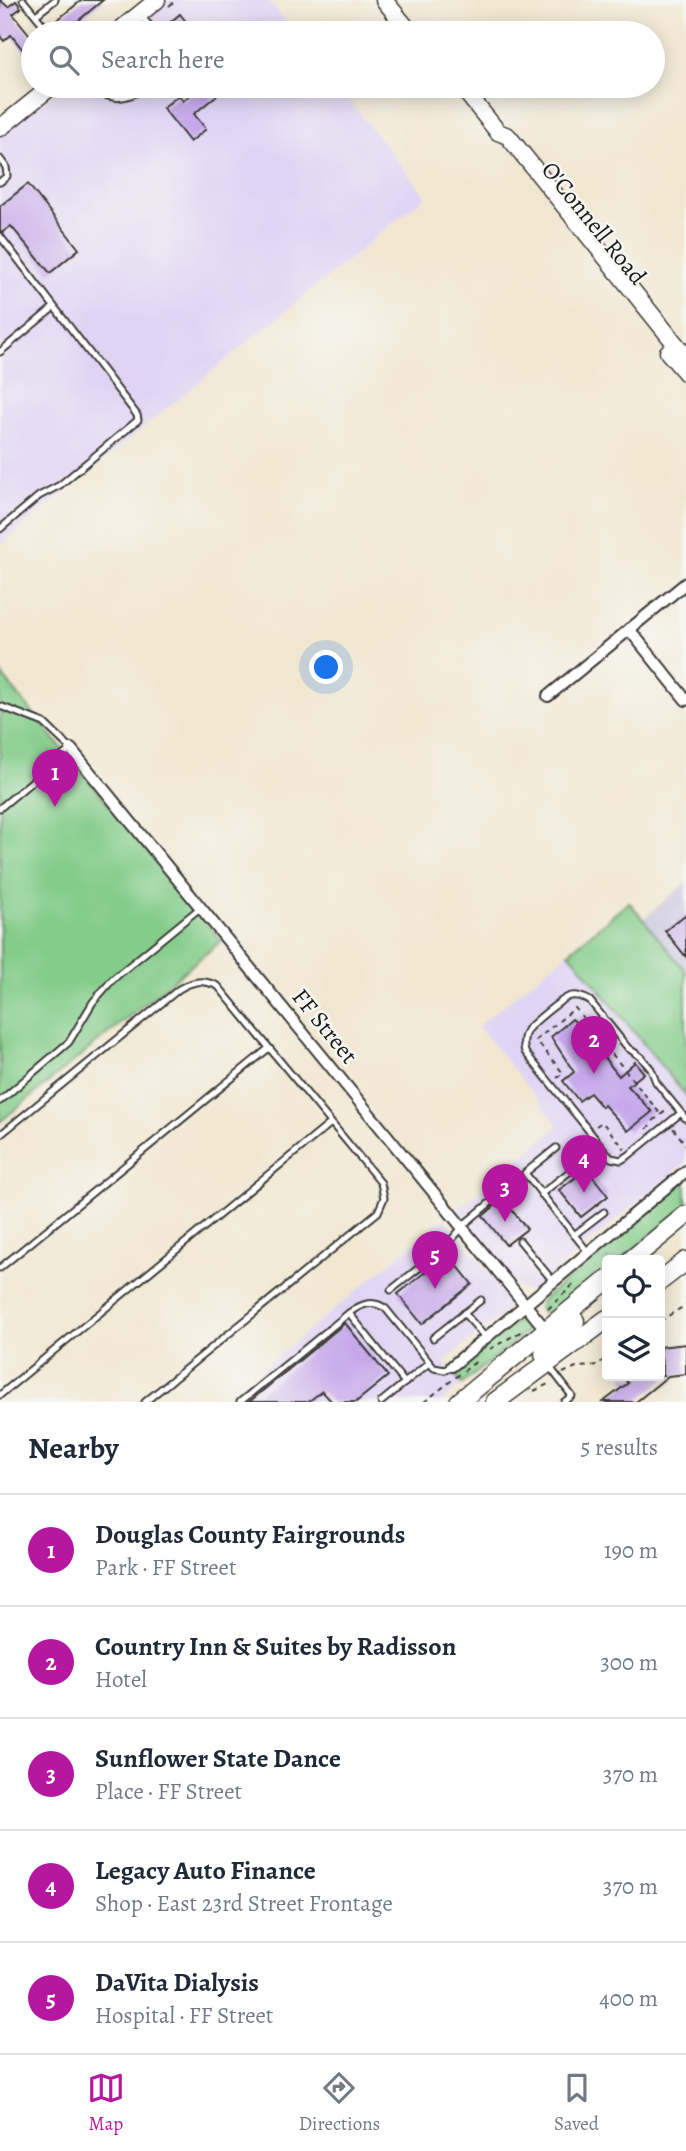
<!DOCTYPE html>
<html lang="en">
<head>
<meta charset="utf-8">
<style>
	:root { --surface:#fff; --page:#f6f6f7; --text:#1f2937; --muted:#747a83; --line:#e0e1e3; --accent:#b5179e }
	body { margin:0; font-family:Alegreya,serif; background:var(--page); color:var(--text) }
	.controls { position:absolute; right:21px; bottom:21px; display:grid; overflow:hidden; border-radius:7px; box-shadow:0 4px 18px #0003 }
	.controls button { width:63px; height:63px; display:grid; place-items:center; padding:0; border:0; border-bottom:2px solid var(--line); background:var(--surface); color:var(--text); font:35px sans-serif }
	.you { position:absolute; left:327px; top:668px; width:24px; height:24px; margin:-18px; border:5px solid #fff; border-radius:50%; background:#1a73e8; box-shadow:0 0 0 10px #1a73e833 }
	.badge { display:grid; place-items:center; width:46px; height:46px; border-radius:50%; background:var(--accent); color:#fff; font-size:23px; font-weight:700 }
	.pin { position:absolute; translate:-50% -58px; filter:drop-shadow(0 2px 4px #0008) }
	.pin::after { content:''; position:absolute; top:37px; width:24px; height:21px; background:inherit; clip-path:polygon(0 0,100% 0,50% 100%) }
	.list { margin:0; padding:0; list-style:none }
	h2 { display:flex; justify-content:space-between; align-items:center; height:91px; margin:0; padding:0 28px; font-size:30px }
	h2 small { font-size:23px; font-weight:400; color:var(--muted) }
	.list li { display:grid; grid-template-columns:46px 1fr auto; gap:21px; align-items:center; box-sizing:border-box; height:112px; padding:0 28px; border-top:2px solid var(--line) }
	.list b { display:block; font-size:26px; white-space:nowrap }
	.list p { margin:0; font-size:23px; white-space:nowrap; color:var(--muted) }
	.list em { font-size:23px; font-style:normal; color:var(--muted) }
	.icon { flex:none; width:38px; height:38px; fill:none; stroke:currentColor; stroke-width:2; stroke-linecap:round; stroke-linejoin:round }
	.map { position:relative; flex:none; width:686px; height:1402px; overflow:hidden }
	.search { position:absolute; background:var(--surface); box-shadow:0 4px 18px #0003; left:21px; right:21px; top:21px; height:77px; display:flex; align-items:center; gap:18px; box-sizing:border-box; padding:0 24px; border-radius:38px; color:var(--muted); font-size:26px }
	.sheet { height:651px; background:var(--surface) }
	nav { display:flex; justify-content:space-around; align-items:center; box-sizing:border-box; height:98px; border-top:2px solid var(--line); background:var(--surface); font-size:19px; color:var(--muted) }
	nav a { display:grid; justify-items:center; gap:4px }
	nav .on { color:var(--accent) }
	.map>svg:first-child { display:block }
	.built { fill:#e0d4f4 }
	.industrial { fill:#c4c0db }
	.green { fill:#83cc89; stroke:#507452; stroke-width:2 }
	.building { fill:#c6a8eb }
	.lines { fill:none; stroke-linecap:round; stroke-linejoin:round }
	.lane-casing { stroke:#3c3a37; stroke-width:9 }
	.street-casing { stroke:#3c3a37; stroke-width:14 }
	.secondary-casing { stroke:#3c3a37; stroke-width:19 }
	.primary-casing { stroke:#3c3a37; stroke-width:21 }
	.path { stroke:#3c3a37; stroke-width:2; stroke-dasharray:5 5; stroke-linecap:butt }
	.lane { stroke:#fff; stroke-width:5 }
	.street { stroke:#fff; stroke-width:10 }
	.secondary { stroke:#fff; stroke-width:16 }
	.primary { stroke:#fff; stroke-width:18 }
	.labels { text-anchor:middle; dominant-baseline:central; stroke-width:5; stroke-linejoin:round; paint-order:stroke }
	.street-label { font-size:24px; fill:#1c1c1c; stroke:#f6f6f2 }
</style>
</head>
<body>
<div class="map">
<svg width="686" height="1402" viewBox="0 0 686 1402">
	<rect width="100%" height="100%" fill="#f6f6f2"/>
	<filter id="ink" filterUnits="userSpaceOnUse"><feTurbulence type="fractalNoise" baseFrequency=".0143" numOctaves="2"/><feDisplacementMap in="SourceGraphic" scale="14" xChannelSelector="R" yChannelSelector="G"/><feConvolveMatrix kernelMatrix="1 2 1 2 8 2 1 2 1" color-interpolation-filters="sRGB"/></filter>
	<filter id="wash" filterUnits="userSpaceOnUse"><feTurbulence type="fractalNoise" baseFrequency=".00686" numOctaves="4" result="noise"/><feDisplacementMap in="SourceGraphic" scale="28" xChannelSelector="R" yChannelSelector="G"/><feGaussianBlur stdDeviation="1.57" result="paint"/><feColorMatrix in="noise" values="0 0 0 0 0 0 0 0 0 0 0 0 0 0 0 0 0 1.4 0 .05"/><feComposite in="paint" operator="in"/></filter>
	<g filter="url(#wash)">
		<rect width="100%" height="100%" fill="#f1e7d0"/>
		<g class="built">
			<path d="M167 0H268L295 33H127Z"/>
			<path d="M62 86H337L426 196 0 545V136Z"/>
			<path d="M569 952 686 1096V1162L532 1290H524L517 1287 455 1211 559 1126 478 1026Z"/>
			<path d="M445 1218 508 1295 509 1304 506 1311 444 1362 462 1384 441 1402H222Z"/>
		</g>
		<path class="industrial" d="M686 883V971L643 919Z"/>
		<g class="green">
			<path d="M0 673 221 941 0 1122Z"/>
			<path d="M629 902 686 971V1096L569 952Z"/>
			<path d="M686 1180V1206L621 1260H607V1271L555 1311 548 1314 541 1312 539 1308 541 1301Z"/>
			<path d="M519 1320 524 1321 527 1324 526 1332 462 1384 453 1373Z"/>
		</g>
		<g id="blocks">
			<g class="building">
				<path d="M0 0 8 7 16 1 21 8 13 14 33 39V50L27 55 11 35 4 41 0 36Z"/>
				<path d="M82 0H103L66 31 57 20Z"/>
				<path d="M180 14 195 33H161V30Z"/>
				<path d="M201 86H228L194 114 206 129 190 142 163 108 179 95 183 101Z"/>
				<path d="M28 184 79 249 50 273 11 226 3 232 0 231V206Z"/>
				<path d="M686 914V957L665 931Z"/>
				<path d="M572 1019 590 1036 588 1038 619 1076 635 1062 644 1073 628 1086 652 1112 628 1131 604 1105 602 1107 590 1093 579 1101 563 1081 574 1072 551 1037Z"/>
				<path d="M587 1169 608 1196 581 1217 559 1190Z"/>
				<path d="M503 1199 527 1229 506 1245 483 1216Z"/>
				<path d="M448 1254 472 1284 422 1324 398 1294Z"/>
				<path d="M345 1323 388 1376 356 1402H332L322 1391 308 1402H249Z"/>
				<path d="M686 1344V1374L668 1376 636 1402H603L628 1383 622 1376H663L660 1347Z"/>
			</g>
		</g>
	</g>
	<g filter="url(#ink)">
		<use href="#blocks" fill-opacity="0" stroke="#3c3a37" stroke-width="2"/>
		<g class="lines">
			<g class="lane-casing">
				<g id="lane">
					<path d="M23 0 50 33"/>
					<path d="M36 15 55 0"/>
					<path d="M142 17 156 33"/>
					<path d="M87 86C111 101 123 102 149 86"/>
					<path d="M0 159 6 167 7 176 0 182"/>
					<path d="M0 236 137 415 138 420 60 485 39 496 0 529"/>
					<path d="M0 352 53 308"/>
					<path d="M0 706 44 723 71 749 0 808"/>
					<path d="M0 1101 69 1042 93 1002 113 979 201 907"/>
					<path d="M681 1113 628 1156 621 1160 611 1158 525 1052C523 1045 523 1037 527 1030 533 1023 559 1001 568 997 575 994 583 997 590 1001L628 1048 641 1057 651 1069 656 1082 686 1119"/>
					<path d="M0 1135 179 989C193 981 203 979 218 986L381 1183 384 1198 378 1212 145 1402"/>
					<path d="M556 1148 525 1173 588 1252"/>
					<path d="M541 1194 569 1172"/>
					<path d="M461 1227 498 1196"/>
					<path d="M574 1235 604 1212"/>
					<path d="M520 1241 553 1281"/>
					<path d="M0 1268 269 1048"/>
					<path d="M391 1290 443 1249 462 1228"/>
					<path d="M349 1313 405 1383"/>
					<path d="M464 1313 485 1337"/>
					<path d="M433 1338 481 1300"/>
					<path d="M549 1366 572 1396 564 1402"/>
					<path d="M0 1395 331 1123"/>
					<path d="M240 1402 349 1313C361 1304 373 1299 386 1309L434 1368 445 1370 451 1366"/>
					<path d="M381 1402 429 1363"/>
				</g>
			</g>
			<g class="street-casing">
				<g id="street">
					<path d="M629 629 686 700"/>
					<path d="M548 696 686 583"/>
					<path d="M71 749 546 1330"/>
					<path d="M452 1366 686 1171"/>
				</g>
			</g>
			<g class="secondary-casing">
				<g id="secondary">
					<path d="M384 0 411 33"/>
					<path d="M116 33 157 0"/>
					<path d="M461 86 498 132 508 136 686 357"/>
					<path d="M0 128 52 86"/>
					<path d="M668 352 686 373"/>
				</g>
			</g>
			<g class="primary-casing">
				<g id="primary">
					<path d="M631 1260 686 1215"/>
					<path d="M660 1281 686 1261"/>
					<path d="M547 1363 544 1354 552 1341 575 1321"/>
					<path d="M459 1402 607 1280"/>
					<path d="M495 1402 607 1319"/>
				</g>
			</g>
			<g class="path">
				<path d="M169 6 176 0"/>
				<path d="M66 90 71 86"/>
				<path d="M557 1078 563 1073 536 1040 575 1008 662 1116"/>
				<path d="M596 1126 602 1122 625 1149"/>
				<path d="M673 1128 686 1145"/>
				<path d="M647 1129 653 1121 668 1109"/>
				<path d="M548 1309 573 1285"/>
				<path d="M660 1321 686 1305"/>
				<path d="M490 1349 522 1331"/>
				<path d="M563 1373 576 1367 595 1366 607 1358"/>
				<path d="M534 1391 550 1383"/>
				<path d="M424 1402 478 1360"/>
			</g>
			<use href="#lane" class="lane"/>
			<use href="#street" class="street"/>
			<use href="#secondary" class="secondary"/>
			<use href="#primary" class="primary"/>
		</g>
	</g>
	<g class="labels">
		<g class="street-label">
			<text transform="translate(594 223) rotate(51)">O'Connell Road</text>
			<text transform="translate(325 1026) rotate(51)">FF Street</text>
		</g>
	</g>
</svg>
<div class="controls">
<button><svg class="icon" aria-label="locate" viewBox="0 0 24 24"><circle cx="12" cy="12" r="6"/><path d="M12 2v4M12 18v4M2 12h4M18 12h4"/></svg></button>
<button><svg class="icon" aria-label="layers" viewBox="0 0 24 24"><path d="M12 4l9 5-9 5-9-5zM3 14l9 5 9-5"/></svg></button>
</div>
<div class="you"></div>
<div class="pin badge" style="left:55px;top:807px">1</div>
<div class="pin badge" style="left:594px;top:1074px">2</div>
<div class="pin badge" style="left:505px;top:1222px">3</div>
<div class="pin badge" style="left:584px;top:1193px">4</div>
<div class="pin badge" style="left:435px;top:1289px">5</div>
<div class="search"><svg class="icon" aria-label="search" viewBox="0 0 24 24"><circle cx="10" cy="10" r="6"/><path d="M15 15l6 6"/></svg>Search here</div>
</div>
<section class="sheet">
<h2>Nearby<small>5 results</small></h2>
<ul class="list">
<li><span class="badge">1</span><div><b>Douglas County Fairgrounds</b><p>Park · FF Street</p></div><em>190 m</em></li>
<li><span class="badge">2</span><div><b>Country Inn &amp; Suites by Radisson</b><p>Hotel</p></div><em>300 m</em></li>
<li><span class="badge">3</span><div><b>Sunflower State Dance</b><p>Place · FF Street</p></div><em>370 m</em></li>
<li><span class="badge">4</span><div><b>Legacy Auto Finance</b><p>Shop · East 23rd Street Frontage</p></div><em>370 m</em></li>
<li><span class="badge">5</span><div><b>DaVita Dialysis</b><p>Hospital · FF Street</p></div><em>400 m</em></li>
</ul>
</section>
<nav>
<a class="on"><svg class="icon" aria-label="map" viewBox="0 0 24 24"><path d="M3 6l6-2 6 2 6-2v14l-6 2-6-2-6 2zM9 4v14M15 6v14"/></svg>Map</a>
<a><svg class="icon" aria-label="directions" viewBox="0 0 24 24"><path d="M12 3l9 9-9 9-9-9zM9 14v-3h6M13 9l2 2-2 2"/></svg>Directions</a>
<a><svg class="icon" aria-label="saved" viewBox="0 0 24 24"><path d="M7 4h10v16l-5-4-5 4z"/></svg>Saved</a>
</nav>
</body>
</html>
